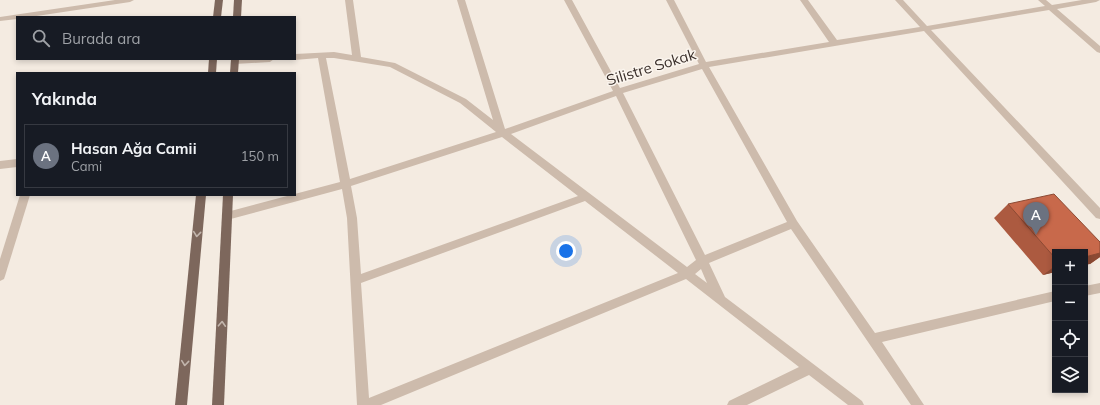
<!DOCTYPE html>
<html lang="tr">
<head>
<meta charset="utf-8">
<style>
	:root { --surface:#171b24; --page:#242831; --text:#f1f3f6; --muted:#9ea1a6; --line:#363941; --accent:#92aeb2 }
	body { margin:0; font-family:Mulish,sans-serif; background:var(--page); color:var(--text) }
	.controls { position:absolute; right:12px; bottom:12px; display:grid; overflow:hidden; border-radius:0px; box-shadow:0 2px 6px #0003 }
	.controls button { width:36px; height:36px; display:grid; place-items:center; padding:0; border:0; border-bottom:1px solid var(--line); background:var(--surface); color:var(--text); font:20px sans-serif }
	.you { position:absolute; left:566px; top:251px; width:14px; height:14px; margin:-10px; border:3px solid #fff; border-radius:50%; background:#1a73e8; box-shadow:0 0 0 6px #1a73e833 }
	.badge { display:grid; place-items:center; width:26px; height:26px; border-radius:50%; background:var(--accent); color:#fff; font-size:13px; font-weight:700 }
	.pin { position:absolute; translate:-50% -33px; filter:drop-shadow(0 1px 2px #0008) }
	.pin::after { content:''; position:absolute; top:21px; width:14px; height:12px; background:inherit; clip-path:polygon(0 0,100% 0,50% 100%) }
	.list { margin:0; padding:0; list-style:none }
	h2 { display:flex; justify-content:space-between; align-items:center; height:52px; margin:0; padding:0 16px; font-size:17px }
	h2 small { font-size:13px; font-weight:400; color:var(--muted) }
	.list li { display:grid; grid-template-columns:26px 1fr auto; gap:12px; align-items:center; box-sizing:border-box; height:64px; margin:0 8px 8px; padding:0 8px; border:1px solid var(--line); border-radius:0px }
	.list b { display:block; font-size:15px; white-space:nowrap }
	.list p { margin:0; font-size:13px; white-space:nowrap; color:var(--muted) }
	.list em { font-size:13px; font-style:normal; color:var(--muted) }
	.icon { flex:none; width:22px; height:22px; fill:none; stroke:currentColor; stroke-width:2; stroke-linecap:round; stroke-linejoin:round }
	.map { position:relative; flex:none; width:1100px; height:405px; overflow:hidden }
	.search { position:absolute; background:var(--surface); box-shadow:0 2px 6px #0003; left:16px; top:16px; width:280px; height:44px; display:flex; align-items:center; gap:10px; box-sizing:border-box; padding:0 14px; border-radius:0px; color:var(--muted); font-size:15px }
	.panel { position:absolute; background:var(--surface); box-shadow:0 2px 6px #0003; left:16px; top:72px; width:280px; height:124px; border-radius:0px }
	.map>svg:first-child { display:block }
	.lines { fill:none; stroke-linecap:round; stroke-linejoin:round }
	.minor { fill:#cdbbac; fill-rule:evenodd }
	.major { fill:#7d675c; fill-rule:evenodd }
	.wall { fill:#ac5a40 }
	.shaded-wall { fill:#8c4a34 }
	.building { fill:#c8694b; stroke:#8c4a34 }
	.oneway { stroke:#c2b5ac }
	.labels { text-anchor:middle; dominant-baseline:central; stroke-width:3; stroke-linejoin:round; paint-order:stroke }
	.street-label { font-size:15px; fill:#3b302b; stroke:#fbf5ee }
</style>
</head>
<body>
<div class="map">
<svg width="1100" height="405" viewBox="0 0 1100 405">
	<rect width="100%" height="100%" fill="#f4ebe1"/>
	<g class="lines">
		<g class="minor">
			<path d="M115 0H134L130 2 30 17H17V19L0 21V17Z"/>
			<path d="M345 0H353L361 57 395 63 466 99 493 120 457 0H465L505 129 613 91 564 0H572L620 88 699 64 666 0H674L706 62 829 42 800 0H808L837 40 920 27 895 0H903L927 26 1045 6 1038 0H1046L1052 5 1082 0H1100L1096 2 1057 9 1100 46V53L1097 52 1049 10 931 30 1100 208V219L1096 218 924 31 709 67 797 221 875 333 1055 291V301L882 342 924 405H911L791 229 709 263 725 297 862 401 864 405H848L809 375 747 405H727L729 401 799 367 686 279 381 405H357L347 218 342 189 227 220 223 219 222 216 223 213 227 212 340 182 318 58 295 60 293 59H295V54L334 52 352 55ZM326 58H334L390 67 460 103 496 132 350 179ZM702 69 787 222 705 255 623 93ZM616 96 696 260 687 267 511 134ZM502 137 578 196 361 274 357 218 351 186ZM585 201 678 273 369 398 361 283ZM701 269 707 283 695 274Z"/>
			<path d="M232 59H274L270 62 235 64 232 63 231 61Z"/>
			<path d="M17 159V167L0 169V161Z"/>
			<path d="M20 195H30L5 276 4 279 0 281V259Z"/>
			<path d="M1100 283V293L1085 296V286Z"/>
		</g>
		<g class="major">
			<path d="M215 0H223L221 17H213Z"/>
			<path d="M234 0H242L241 17H233Z"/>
			<path d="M209 59H217L216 73H208Z"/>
			<path d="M231 59H239L238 73H230Z"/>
			<path d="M196 195H206L187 405H175Z"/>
			<path d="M223 195H233L224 405H212Z"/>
		</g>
	</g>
	<path class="wall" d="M1008 204 1100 242V257L1090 264 1055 252V272L1043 275 994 218Z"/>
	<g class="shaded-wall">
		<path d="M1100 253V257L1090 264 1085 265V257Z"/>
		<path d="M1055 266V272L1043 275Z"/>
	</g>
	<path class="building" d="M1054 194 1100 242V253L1085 257V252H1055V258L1008 204Z"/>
	<defs><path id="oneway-chevron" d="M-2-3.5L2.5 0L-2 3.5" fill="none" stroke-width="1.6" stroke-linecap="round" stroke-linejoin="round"/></defs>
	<g class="oneway">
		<use href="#oneway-chevron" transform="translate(197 234) rotate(96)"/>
		<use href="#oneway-chevron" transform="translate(222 324) rotate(-87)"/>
		<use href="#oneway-chevron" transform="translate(185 363) rotate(96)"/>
	</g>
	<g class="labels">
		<g class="street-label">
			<text transform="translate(651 67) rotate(-17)">Silistre Sokak</text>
		</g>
	</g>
</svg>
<div class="controls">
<button>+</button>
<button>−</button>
<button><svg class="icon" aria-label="locate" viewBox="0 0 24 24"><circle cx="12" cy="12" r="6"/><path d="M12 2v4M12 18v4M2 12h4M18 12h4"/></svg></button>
<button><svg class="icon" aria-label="layers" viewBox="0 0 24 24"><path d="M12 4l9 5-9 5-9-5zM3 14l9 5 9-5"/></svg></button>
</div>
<div class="you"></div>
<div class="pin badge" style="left:1036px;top:235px;background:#6b7280">A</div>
<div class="search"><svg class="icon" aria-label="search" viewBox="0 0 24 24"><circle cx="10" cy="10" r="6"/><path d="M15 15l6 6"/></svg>Burada ara</div>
<section class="panel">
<h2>Yakında<small></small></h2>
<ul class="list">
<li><span class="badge" style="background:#6b7280">A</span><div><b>Hasan Ağa Camii</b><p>Cami</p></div><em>150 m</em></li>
</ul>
</section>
</div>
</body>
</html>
